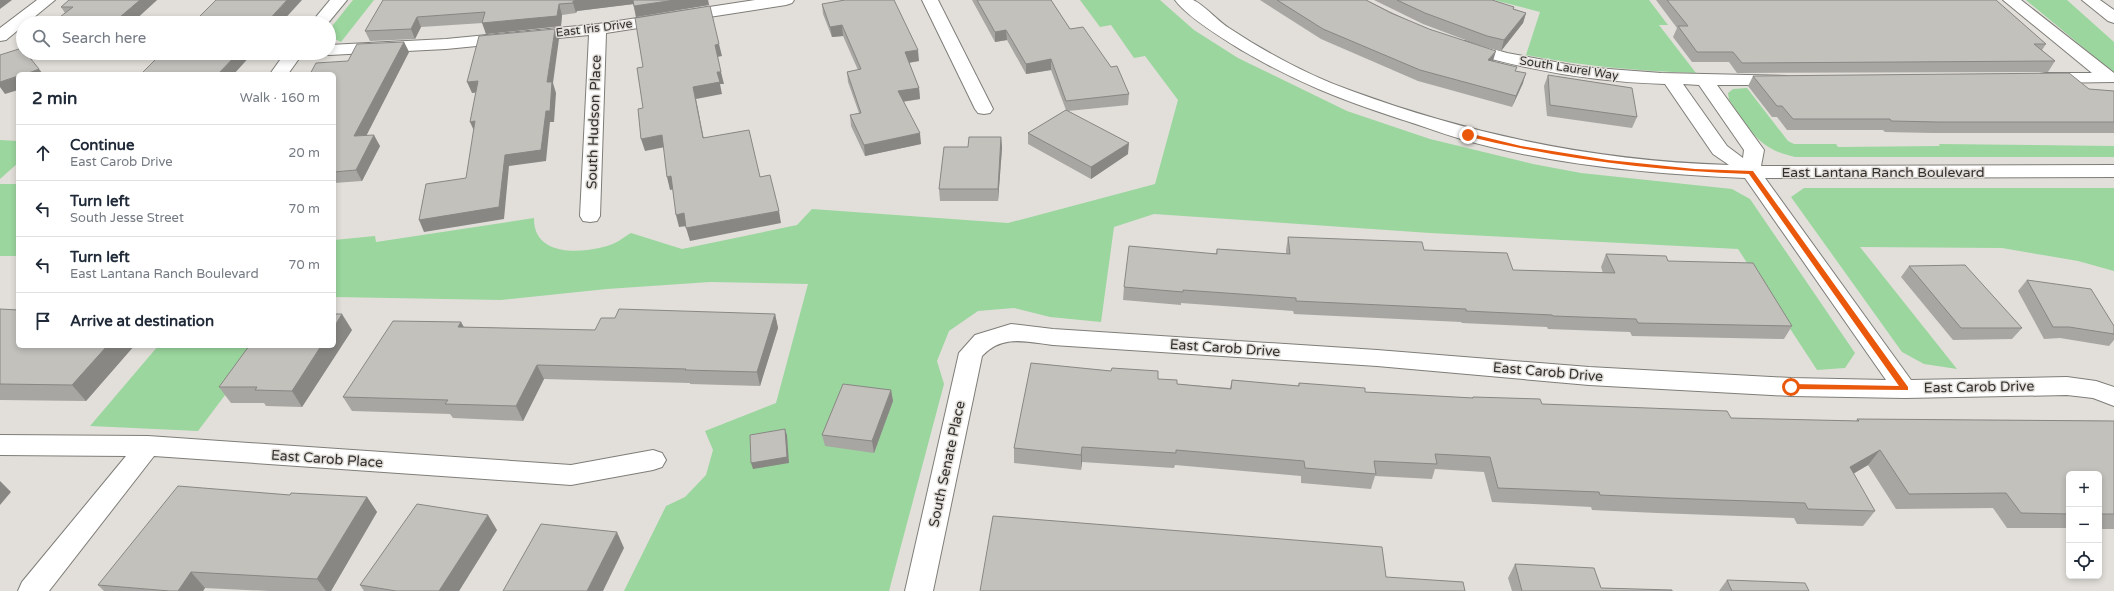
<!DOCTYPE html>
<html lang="en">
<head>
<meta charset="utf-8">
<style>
	:root { --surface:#fff; --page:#f2f2f3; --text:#1f2937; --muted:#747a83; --line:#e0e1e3 }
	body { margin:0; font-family:"Varela Round",sans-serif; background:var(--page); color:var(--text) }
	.controls { position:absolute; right:12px; bottom:12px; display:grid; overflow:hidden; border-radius:6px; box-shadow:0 2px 6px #0003 }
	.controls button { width:36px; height:36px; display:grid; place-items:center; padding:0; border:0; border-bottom:1px solid var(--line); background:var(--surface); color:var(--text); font:20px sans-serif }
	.stop { position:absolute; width:12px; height:12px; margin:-9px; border:3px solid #ea580c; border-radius:50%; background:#fff }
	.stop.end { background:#ea580c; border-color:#fff; box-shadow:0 1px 4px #0008 }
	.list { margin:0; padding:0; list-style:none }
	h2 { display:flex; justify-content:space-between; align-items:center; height:52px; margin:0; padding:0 16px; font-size:17px }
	h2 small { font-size:13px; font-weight:400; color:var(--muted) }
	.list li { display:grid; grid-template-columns:26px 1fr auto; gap:12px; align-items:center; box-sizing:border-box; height:56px; padding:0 16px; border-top:1px solid var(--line) }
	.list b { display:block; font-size:15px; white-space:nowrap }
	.list p { margin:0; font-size:13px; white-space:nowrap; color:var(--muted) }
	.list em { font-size:13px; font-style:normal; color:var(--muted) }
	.icon { flex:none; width:22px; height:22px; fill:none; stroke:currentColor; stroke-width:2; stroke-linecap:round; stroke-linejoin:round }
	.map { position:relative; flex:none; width:2114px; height:591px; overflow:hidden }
	.search { position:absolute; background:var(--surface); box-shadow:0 2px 6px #0003; left:16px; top:16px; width:320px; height:44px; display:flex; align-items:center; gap:10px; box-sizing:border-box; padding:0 14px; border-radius:22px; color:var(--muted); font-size:15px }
	.panel { position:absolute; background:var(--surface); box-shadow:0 2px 6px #0003; left:16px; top:72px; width:320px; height:276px; border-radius:6px }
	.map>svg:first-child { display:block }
	.green { fill:#9bd69e }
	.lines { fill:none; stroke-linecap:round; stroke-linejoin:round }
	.minor-casing { stroke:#7f7d78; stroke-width:2 }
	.secondary-casing { stroke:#7f7d78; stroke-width:2 }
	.minor { fill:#fff; fill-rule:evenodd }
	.secondary { fill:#fff; fill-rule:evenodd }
	.wall { fill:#a8a6a2 }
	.shaded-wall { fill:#888784 }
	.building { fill:#c3c1bc; stroke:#888784 }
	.route { fill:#ea580c }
	.labels { text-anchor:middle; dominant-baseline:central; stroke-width:3; stroke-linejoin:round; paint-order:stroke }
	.far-street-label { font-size:12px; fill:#31302e; stroke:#e2dfda }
	.street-label { font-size:14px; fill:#31302e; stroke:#e2dfda }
</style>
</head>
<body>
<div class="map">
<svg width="2114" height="591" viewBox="0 0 2114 591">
	<rect width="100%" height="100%" fill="#e2dfda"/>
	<g class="green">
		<path d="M353 0H374L341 42 329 36V30Z"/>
		<path d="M1080 0H1160L1194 30 1238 58 1347 111 1430 139 1533 164 1581 173 1732 189 1750 199 1855 353 1845 368 1817 370 1738 249 1430 233 1154 214 1114 227 1101 322 1050 317 1014 308 978 311 949 331 937 361 944 384 889 591H624L666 506 685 497 706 475 713 450 705 431 776 403 808 284 710 282 607 289 501 300 334 297V240L375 236 376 242 534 218C533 257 583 254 610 245 617 243 624 237 631 233L682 249 797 225 812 209 1008 223 1155 184 1178 100 1145 56 1134 58 1111 25 1100 27Z"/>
		<path d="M1494 0H1649L1668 25H1659L1696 73C1638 71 1582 66 1526 55L1540 12Z"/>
		<path d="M2026 0H2067L2114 42V73Z"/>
		<path d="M1747 88 1788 141 1794 144H1836L1838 147 1940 146 1939 144 2114 146V157H1795C1757 149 1750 129 1729 100L1728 93 1733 89Z"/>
		<path d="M0 140 18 141V163L0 179Z"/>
		<rect x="0" y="184" width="18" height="72"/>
		<path d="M1804 188H2114V271L2078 261 2002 248 1860 247 1957 369 1924 364 1902 352 1791 197Z"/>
		<path d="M158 346H262L198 431 90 426Z"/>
	</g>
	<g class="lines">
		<g class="minor-casing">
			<g id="minor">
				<path d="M37 0H55L27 23H23V26L6 40 0 41V28Z"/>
				<path d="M330 0H347L328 23H311Z"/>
				<path d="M755 0H794L792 3 786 5 606 33 600 216 597 221 590 222 583 221 580 216 589 35 446 49 329 55 323 53H329V45L446 39 598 24Z"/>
				<path d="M922 0H938L993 109 990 113 984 114 978 113 975 109Z"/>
				<path d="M1175 0C1180 0 1188 0 1193 0 1203 4 1219 22 1229 28 1267 53 1309 76 1352 91 1474 136 1599 161 1729 165L1713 154 1665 84C1594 82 1526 70 1459 50L1457 46 1459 42 1465 41 1507 53 1582 67 1661 73 1787 76 1790 80 1787 84 1781 85H1717L1764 150 1761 166 2114 165V177L1765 178 1911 380 2067 377 2096 381 2114 387V406L2093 398 2067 395 1905 398 1791 396 1589 385 1377 366 1053 345C1026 342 1003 334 982 356L933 591H905L959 353 975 335 1011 324 1053 329 1377 350 1589 367 1791 378 1886 380 1745 178C1652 174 1551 165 1461 139 1440 133 1420 125 1400 119 1342 100 1296 82 1243 51 1225 40 1187 17 1175 0ZM1683 84 1699 85 1744 150 1743 158 1727 146Z"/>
				<path d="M2003 0H2021L2114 73V82L2046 83 2040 82 2037 78 2040 74 2046 73H2092Z"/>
				<path d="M285 53H303L288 74H270Z"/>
				<path d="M0 435 148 436 571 465 653 450 662 453 666 460 662 467 653 470 571 485 154 456 49 591H18L22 582 126 456 0 455Z"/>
			</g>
		</g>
		<g class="secondary-casing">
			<path id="secondary" d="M2082 0H2100L2114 10V23L2108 21Z"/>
		</g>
		<use href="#minor" class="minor"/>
		<use href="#secondary" class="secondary"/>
	</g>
	<g class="wall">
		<path d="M69 0H157L134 21 65 13 61 7Z"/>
		<path d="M383 0H708L709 5 636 17 633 4 577 11 576 13 562 15 561 26 486 34 483 23 421 27 415 39 370 41 365 31Z"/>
		<path d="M972 0H1051L1070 29 1129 94 1128 105 1068 111 1128 154 1091 179 1028 144V133L1066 110 1051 70 1026 74 1007 40 995 42Z"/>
		<path d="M1260 0H1366L1493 61 1515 71 1523 83 1512 107 1418 81 1321 39Z"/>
		<path d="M1374 0H1492L1514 7V9L1526 13 1523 23 1501 51 1484 47 1423 24Z"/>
		<path d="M1656 0H1996L2046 44 2042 50 2055 61 2048 72 1737 73 1729 62H1692L1673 37 1677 28Z"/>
		<path d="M822 4 919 61 909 63 919 88 920 99 903 102 921 144 865 156 851 126 850 115 859 113 848 82 847 72 858 70 843 36 832 37 823 14Z"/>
		<path d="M404 42 409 52 366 136 380 146 362 181 334 183V74L348 61Z"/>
		<path d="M1548 75 1637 117 1632 128 1547 116 1544 86Z"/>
		<path d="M1753 76 2114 91V133H1932L1885 132 1883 130H1787L1777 117H1772L1748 86Z"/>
		<path d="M1001 137 1002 148 998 201H940L939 189 968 147Z"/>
		<path d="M1288 237 1424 250 1513 270 1603 273 1601 267 1606 254 1668 261 1792 326 1784 339 1632 336 1630 332 1548 329 1547 327 1462 323 1461 322 1294 314 1293 311 1181 303V305L1123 300 1124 287 1216 253 1217 249 1286 254V250Z"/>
		<path d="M1909 266 2022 328 2012 339 1953 340 1901 277Z"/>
		<path d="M2027 280 2114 326V340L2109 346 2060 338 2044 339 2018 291Z"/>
		<path d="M0 309 18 346H134L86 401 0 400Z"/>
		<path d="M775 314 778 328 760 386 690 384V383L544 379 523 421 453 418 450 414 352 411 343 397 461 322 464 327 595 330 615 318Z"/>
		<path d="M352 330 302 407 266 406 264 403H231L219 387Z"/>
		<path d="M1158 379 1177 384 1230 388 1232 380 1298 386 1299 383 1365 392 1472 398 1473 397 1542 404 1731 418 1856 421 1857 419 2114 421V529H2099V474H2069V528H2007L1993 508 1896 509 1868 465 1853 474 1875 511 1863 526 1797 524 1794 518 1657 513 1592 510 1591 507 1492 502 1484 472 1435 469 1432 479 1375 476 1371 489 1301 483V476L1175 465 1174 468 1082 462 1081 470 1014 463V448Z"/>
		<path d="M891 390 893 401 874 453 825 446 822 435Z"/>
		<path d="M290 495 367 497 377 512 331 591H269L205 588 203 591H104L98 585Z"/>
		<path d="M497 530 459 591H364L360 585Z"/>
		<path d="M1515 564 1601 588 1672 591H1512L1508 578Z"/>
		<path d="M1727 580 1809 591H1719Z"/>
	</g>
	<g class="shaded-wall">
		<path d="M0 0H12L0 9Z"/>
		<path d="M140 0H157L134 21 135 23H123L120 17Z"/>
		<path d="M287 0H302L281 23H266Z"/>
		<path d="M579 0H633L634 4 577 11 576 13 573 3V1Z"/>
		<path d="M675 0H708L709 5 636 17 634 6Z"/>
		<path d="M559 4 562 15 561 26 486 34 482 23Z"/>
		<path d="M1526 13 1523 23 1501 51 1504 40Z"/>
		<path d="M417 17 421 27 415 39 411 29Z"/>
		<path d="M842 25 843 36 832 37 830 27Z"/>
		<path d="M555 29 559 39 553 83 556 93 554 122H550L546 161 509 166 504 219 424 232 419 220 505 155 547 82Z"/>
		<path d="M1006 30 1007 40 995 42V32Z"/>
		<path d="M404 42 409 52 360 148 354 136Z"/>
		<path d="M719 44 722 56 717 57 715 45Z"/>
		<path d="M918 50 919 61 906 63 905 52Z"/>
		<path d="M1496 51 1493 61 1485 71 1488 60Z"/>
		<path d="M238 53H253L234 74H218Z"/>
		<path d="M1051 59V70L1026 74V64Z"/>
		<path d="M39 69 43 74H26Z"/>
		<path d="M717 72H721L724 84H720L722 94 696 99 706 150 703 138 693 87Z"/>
		<path d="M1526 73 1523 83 1512 107 1516 96Z"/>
		<path d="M18 76V90L5 94 0 87V82Z"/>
		<path d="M478 81 482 92 472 93 467 82Z"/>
		<path d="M919 88 920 99 899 102 898 91Z"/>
		<path d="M475 121V133L470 122Z"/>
		<path d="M920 133 921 144 865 156 864 145Z"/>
		<path d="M374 135 380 146 362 181 356 170Z"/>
		<path d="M662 135 665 147 645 151 641 139Z"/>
		<path d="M1001 137 1002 148 998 201V189Z"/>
		<path d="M1129 143 1128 154 1091 179V167Z"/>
		<path d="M671 176 675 189 670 190 667 177Z"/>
		<path d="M779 211 781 223 690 241 686 228Z"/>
		<path d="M684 213 687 226 679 227 676 215Z"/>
		<path d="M342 314 352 330 302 407 292 391 321 346H334V327Z"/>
		<path d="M775 314 778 328 760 386 757 372Z"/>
		<path d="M461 322 468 336 458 327Z"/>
		<path d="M107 346H134L86 401 72 385Z"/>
		<path d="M537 365 544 379 523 421 516 406Z"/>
		<path d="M891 390 893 401 874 453 872 441Z"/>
		<path d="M785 429 787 435 789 463 753 469 751 463Z"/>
		<path d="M1082 447V462L1081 470V455Z"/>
		<path d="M1880 450 1868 465 1839 482 1850 467Z"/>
		<path d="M0 481 11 492 0 505Z"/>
		<path d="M367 497 377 512 331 591H326L317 579Z"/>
		<path d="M488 515 497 530 459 591H439Z"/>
		<path d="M617 532 624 548 603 591H587Z"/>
		<path d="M191 572 205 588 203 591H178Z"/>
	</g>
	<g class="building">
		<path d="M69 0H140L120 17H132L125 23H52L73 7H61Z"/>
		<path d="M216 0H287L266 23H193Z"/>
		<path d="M383 0H579L573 1V3L559 4 557 16 482 23 485 12 417 17 411 29 365 31Z"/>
		<path d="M633 0H675L634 6Z"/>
		<path d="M845 0H894L918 50 905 52 919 88 898 91 920 133 864 145 850 115 861 113 847 72 861 69 842 25 830 27 822 4Z"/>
		<path d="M977 0H1051L1070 29 1083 27 1111 67 1117 66 1129 94 1066 101 1051 59 1026 64 1006 30 995 32Z"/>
		<path d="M1277 0H1366L1391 13 1429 29 1496 51 1488 60 1517 67 1515 71 1526 73 1516 96 1420 70 1323 29Z"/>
		<path d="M1397 0H1492L1514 7 1513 9 1526 13 1504 40 1487 36 1425 13Z"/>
		<path d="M1667 0H1996L2046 44H2034L2055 61 1742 63 1733 52H1697L1678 26H1688Z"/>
		<path d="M710 6 719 44 715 45 721 72H717L720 82 693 87 703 138 749 130 760 177 770 175 779 211 686 228 684 213 676 215 671 176 667 177 662 135 641 139 638 109 643 108 637 68 643 67 635 18Z"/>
		<path d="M555 29 547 82H552L550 111H546L541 150 505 155 499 207 419 220 426 184 466 178 475 121 470 122 478 81 467 82 479 36Z"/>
		<path d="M404 42 354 136 374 135 356 170 334 172V74H310L316 63 348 61 357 44Z"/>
		<path d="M22 48 23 49V53H26L39 69 26 74H18V76L0 82V55Z"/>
		<path d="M162 53H238L218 74H141Z"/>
		<path d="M2069 73 2089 89 2114 91V122H1938L1891 121 1890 119H1793L1782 106H1777L1753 76Z"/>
		<path d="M1548 75 1632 88 1637 117 1550 105Z"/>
		<path d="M1066 110 1129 143 1091 167 1028 133Z"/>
		<path d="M969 137H1001L998 189H939L944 147H968Z"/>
		<path d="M1288 237 1422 242 1424 250 1507 253 1513 270 1615 273 1606 254 1666 256 1668 261 1753 263 1792 326 1638 323 1636 319 1553 316 1552 315 1466 311V309L1296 301V298L1183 290V292L1124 287 1129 246 1217 254V249L1290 254Z"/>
		<path d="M1965 265 2022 328H1961L1909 266Z"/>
		<path d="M2027 280 2091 289 2114 326V334L2069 327H2053Z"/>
		<path d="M0 309 18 310V346H107L72 385 0 384Z"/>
		<path d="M619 309 775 314 757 372 685 370 686 369 537 365 516 406 445 404 448 400 343 397 393 321 461 322 458 327 595 330 601 318H615Z"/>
		<path d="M334 314H342L334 327Z"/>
		<path d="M249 346H321L292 391 255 390 257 387H219Z"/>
		<path d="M1031 363 1111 371 1112 368 1158 371V379L1177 380V384L1231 389 1232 380 1299 386V383L1365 388V392L1473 398V397L1540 399 1542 404 1727 411 1731 418 1859 421 1857 419 2114 421V514H2099V474H2069V514L2021 513 2006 493 1909 494 1880 450 1850 467 1875 511 1808 509 1805 503 1666 498 1600 495 1599 492 1498 488 1490 457 1435 454 1437 464 1374 461 1376 474 1305 468 1304 461 1176 450V453L1082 447 1081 455 1014 448Z"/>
		<path d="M843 384 891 390 872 441 822 435Z"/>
		<path d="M785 429 787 457 751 463 750 435Z"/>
		<path d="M178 486 290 495 291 493 367 497 317 579 191 572 178 591H170L98 585Z"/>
		<path d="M417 504 488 515 439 591H396L360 585Z"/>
		<path d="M993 516 1382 547 1386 577 1463 582 1465 591H980Z"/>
		<path d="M541 524 617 532 587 591H503Z"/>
		<path d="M1515 564 1594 568 1601 588 1672 590V591H1522Z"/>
		<path d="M1727 580 1805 583 1809 591H1732Z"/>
	</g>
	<path class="route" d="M1468 133 1521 146 1608 160 1695 169 1753 171 1908 387V390L1788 389 1787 387 1791 384 1899 386 1749 174C1653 171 1560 159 1466 136Z"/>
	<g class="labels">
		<g class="far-street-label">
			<text transform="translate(594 28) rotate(-7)">East Iris Drive</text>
			<text transform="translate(1569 68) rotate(9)">South Laurel Way</text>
		</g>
		<g class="street-label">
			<text transform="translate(594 122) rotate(-88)">South Hudson Place</text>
			<text x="1883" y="172">East Lantana Ranch Boulevard</text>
			<text transform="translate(1225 348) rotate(4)">East Carob Drive</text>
			<text transform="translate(1548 372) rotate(5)">East Carob Drive</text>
			<text transform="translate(1979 387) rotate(-1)">East Carob Drive</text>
			<text transform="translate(327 459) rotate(4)">East Carob Place</text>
			<text transform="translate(947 464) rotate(-78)">South Senate Place</text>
		</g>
	</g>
</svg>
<div class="controls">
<button>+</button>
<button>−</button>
<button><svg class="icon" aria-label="locate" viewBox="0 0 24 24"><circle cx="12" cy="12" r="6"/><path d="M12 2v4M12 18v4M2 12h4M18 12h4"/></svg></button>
</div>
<div class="stop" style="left:1791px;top:387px"></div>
<div class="stop end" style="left:1468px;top:135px"></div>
<div class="search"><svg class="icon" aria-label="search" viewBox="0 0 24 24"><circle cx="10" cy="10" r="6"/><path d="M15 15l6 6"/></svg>Search here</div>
<section class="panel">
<h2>2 min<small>Walk · 160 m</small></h2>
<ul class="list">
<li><svg class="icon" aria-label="ahead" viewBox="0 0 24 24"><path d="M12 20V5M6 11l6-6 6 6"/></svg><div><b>Continue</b><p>East Carob Drive</p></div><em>20 m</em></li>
<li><svg class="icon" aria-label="left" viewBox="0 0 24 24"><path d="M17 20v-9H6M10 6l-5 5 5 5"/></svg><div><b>Turn left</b><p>South Jesse Street</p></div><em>70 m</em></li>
<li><svg class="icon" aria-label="left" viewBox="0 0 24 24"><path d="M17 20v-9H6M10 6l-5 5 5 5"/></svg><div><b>Turn left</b><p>East Lantana Ranch Boulevard</p></div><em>70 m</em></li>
<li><svg class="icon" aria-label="arrive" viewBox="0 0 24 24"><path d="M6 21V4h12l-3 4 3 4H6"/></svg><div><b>Arrive at destination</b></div></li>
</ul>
</section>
</div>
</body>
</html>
